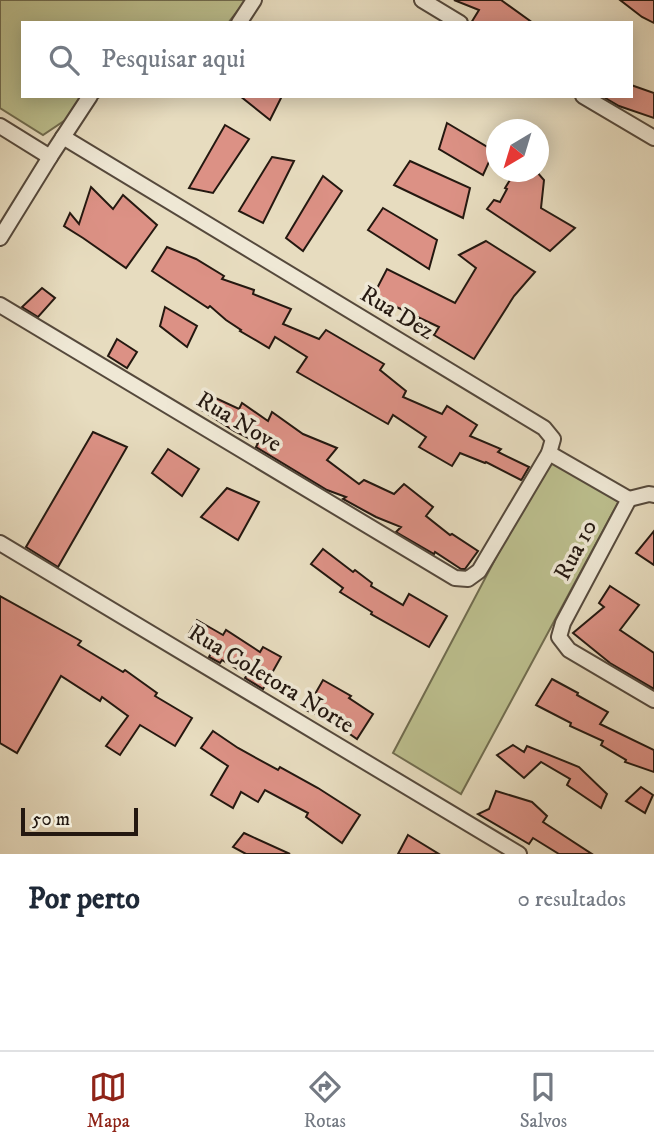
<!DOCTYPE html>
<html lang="pt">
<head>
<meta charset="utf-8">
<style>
	:root { --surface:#fff; --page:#f6f6f7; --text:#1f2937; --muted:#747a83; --line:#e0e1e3; --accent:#8f2418 }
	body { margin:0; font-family:"IM FELL DW Pica",serif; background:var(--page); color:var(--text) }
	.compass { position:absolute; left:486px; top:119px; width:63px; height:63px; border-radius:50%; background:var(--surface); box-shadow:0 4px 18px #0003; rotate:218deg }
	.scale { position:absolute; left:21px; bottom:18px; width:117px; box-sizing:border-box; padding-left:7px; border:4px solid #241810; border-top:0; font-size:19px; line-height:24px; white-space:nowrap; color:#241810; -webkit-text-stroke:5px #efe8d5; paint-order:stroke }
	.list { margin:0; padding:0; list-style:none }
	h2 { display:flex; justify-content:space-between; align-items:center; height:91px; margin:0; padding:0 28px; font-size:30px }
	h2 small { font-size:23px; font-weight:400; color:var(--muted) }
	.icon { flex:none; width:38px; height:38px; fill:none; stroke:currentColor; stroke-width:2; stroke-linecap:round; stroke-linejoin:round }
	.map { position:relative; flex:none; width:654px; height:854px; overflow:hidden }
	.search { position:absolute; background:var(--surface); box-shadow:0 4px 18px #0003; left:21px; right:21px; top:21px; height:77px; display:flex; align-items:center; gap:18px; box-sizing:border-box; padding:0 24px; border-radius:0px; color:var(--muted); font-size:26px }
	.sheet { height:196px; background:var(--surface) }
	nav { display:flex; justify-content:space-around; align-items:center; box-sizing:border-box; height:98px; border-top:2px solid var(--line); background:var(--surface); font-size:19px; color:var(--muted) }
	nav a { display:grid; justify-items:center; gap:4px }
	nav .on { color:var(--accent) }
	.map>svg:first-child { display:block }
	.green { fill:#bcbf8e; stroke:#706c4f; stroke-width:2 }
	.building { fill:#dc9185; stroke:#241810; stroke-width:2 }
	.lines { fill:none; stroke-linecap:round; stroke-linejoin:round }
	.street-casing { stroke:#55493c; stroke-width:18 }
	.street { stroke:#efe8d5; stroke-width:14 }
	.labels { text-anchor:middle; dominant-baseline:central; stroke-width:7; stroke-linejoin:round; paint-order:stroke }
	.street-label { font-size:24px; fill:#241810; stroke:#efe8d5 }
</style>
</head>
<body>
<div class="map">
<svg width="654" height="854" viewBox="0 0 654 854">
	<rect width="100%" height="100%" fill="#e7dcbf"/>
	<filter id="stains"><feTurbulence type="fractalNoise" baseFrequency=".00286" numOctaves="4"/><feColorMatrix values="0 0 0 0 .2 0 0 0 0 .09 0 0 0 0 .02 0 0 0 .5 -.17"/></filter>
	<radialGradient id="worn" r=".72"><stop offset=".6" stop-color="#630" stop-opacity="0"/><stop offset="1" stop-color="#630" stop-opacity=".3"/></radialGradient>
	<g class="green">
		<path d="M0 0H246L228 23H23V96H101L43 135 0 108Z"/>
		<path d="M548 459 620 499 461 794 393 753Z"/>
	</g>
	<g class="building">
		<path d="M454 0H501L533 23H471L479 10Z"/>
		<path d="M620 0H654V23L642 17Z"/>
		<path d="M631 85 654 93V118L619 106 602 96H631Z"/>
		<path d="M240 96H282L270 120Z"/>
		<path d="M447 123 494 151 483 175 439 149Z"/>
		<path d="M225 125 249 139 213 193 189 188Z"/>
		<path d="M272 157 294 161 263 223 239 211Z"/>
		<path d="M410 161 470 188 463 218 394 185Z"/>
		<path d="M515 172H537L544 180 541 208 575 228 550 251 487 209 494 200 500 202 507 189 505 188Z"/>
		<path d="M323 176 342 191 303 251 286 238Z"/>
		<path d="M91 187 113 209 123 195 157 225 126 268 83 238 64 226 70 213 79 224Z"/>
		<path d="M383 208 437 240 429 269 368 230Z"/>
		<path d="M486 241 535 272 514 296 474 359 434 335 439 327 373 296 387 269 455 303 476 268 459 255Z"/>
		<path d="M167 247 196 259 224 276 222 279 254 290 253 294 291 309 283 324 319 339 326 330 384 364 380 370 406 391 403 397 442 414 447 406 477 425 470 436 501 449 498 452 529 467 522 479 521 480 486 462 485 463 460 453 452 466 419 447 426 437 393 415 388 424 297 372 307 357 275 337 269 348 240 331 241 330 226 320 210 306 208 308 152 271Z"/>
		<path d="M42 288 55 298 38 317 22 307Z"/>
		<path d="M165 307 197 326 187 347 160 326Z"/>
		<path d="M117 339 137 352 127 368 108 356Z"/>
		<path d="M209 395 239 409 242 403 268 421 272 412 303 434 337 448 327 460 359 484 364 480 394 494 404 484 433 507 426 516 450 535 452 534 478 551 465 569H461L435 552 434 554 396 532 401 527 376 517 343 499 346 497 327 490 256 447 258 443 234 431 200 409Z"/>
		<path d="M93 432 127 447 58 567 26 547Z"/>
		<path d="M168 449 199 469 182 496 152 473Z"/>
		<path d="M227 488 259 502 238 540 201 517Z"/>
		<path d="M654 531V565L636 553Z"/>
		<path d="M323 549 353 572 355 570 372 583 371 586 403 605 409 594 447 616 429 647 371 614 372 612 340 592 343 588 311 564Z"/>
		<path d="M610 586 639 605 620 630 654 653V689L610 663 573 633 604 607 599 603Z"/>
		<path d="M0 596 81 641 78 645 123 672 125 670 157 693 155 696 192 718 175 746 140 725 120 755 106 746 128 716 102 697 100 701 61 676 17 753 0 743Z"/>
		<path d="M197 620 223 635 226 630 260 652 263 647 281 657 263 689 245 678 247 675 222 660 220 663 209 657 212 651 187 637Z"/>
		<path d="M552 679 578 693 577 695 608 712 600 724 654 750V772L625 762 626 760 601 745 603 741 570 726 571 723 536 705Z"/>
		<path d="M323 680 351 696 349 698 373 714 357 739 331 721 306 710Z"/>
		<path d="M213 731 238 748 278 770 280 767 318 788 360 815 342 843 306 817 308 813 265 790 258 802 241 792 233 808 211 795 228 766 201 748Z"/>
		<path d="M513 745 524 752 527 746 579 767 607 794 601 808 567 785 570 779 541 762 524 778 497 755Z"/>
		<path d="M641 787 653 795 645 813 626 801Z"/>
		<path d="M496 791 532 802 547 816 543 822 592 854H559L533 838 529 844 478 814 489 809Z"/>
		<path d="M244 833 290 854H246L233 847Z"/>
		<path d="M408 835 439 854H398Z"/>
	</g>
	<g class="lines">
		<g class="street-casing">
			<g id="street">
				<path d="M422 0 460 23"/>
				<path d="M239 23 254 0"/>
				<path d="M583 96 654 138"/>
				<path d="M0 126 50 157"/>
				<path d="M0 238 50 157 90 96"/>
				<path d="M0 305 455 578 468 579 479 571 549 453 553 439 544 428 63 137"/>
				<path d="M549 453 629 499"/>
				<path d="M629 499 563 623 559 637 569 650 654 700"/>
				<path d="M629 499 649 494 654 495"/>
				<path d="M0 543 519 854"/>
			</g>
		</g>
		<use href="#street" class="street"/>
	</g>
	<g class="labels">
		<g class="street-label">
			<text transform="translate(397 313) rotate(31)">Rua Dez</text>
			<text transform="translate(239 422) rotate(31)">Rua Nove</text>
			<text transform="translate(576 550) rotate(-62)">Rua 10</text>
			<text transform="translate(271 679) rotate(31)">Rua Coletora Norte</text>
		</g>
	</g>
	<rect width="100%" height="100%" filter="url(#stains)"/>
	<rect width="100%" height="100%" fill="url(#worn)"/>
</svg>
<svg class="compass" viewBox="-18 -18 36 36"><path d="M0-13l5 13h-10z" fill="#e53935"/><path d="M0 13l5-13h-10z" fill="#747a83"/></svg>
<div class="scale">50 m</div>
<div class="search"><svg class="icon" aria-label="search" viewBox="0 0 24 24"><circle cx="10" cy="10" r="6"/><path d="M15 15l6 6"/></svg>Pesquisar aqui</div>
</div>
<section class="sheet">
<h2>Por perto<small>0 resultados</small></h2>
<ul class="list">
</ul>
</section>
<nav>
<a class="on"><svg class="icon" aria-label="map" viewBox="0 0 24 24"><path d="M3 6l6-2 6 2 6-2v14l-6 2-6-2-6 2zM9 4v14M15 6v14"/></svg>Mapa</a>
<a><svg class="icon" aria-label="directions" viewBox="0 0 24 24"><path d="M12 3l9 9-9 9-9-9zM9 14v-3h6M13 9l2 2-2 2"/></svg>Rotas</a>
<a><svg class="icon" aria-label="saved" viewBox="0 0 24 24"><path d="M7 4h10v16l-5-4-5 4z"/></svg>Salvos</a>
</nav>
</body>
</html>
